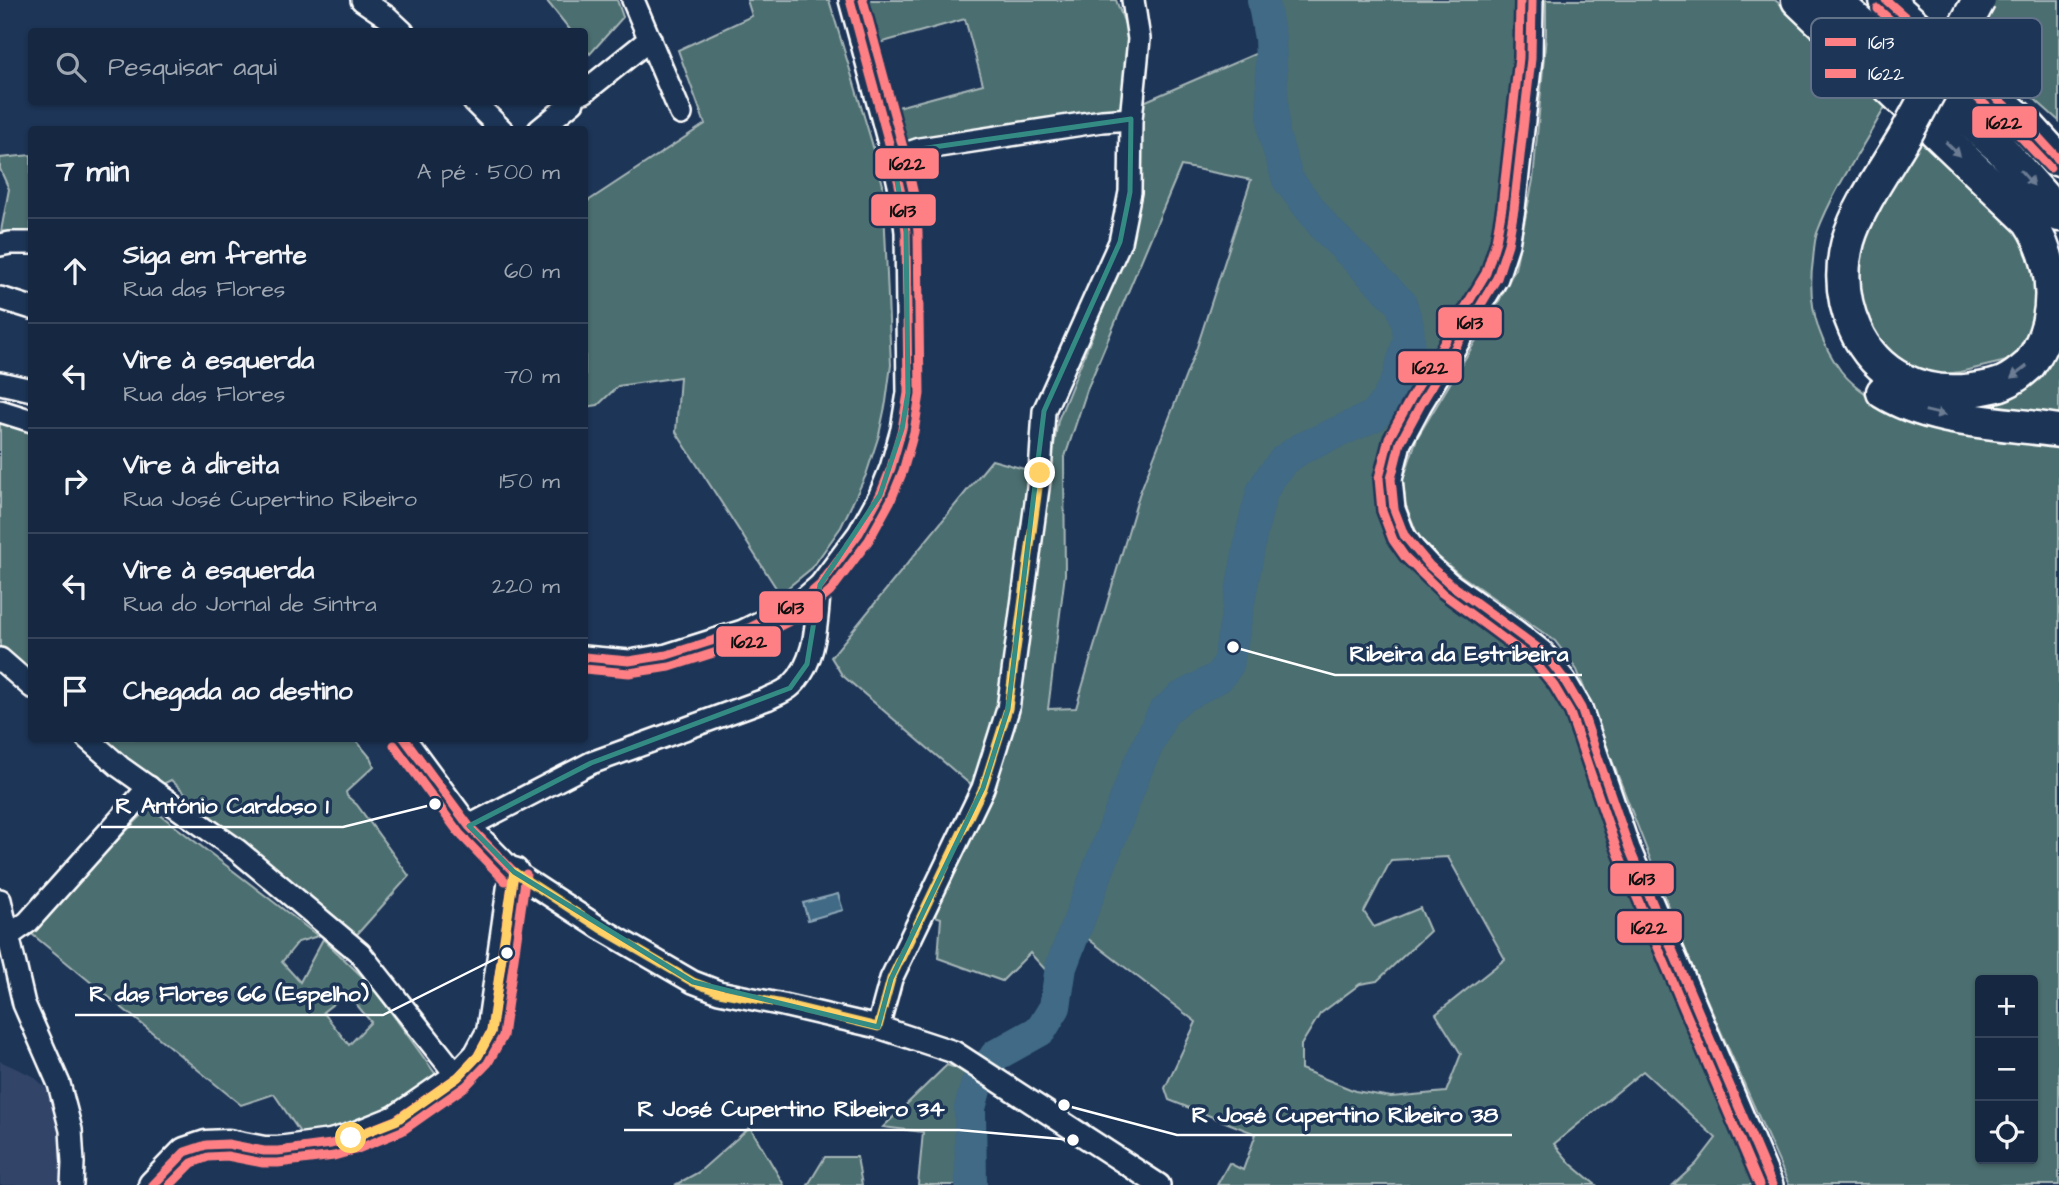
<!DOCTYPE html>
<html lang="pt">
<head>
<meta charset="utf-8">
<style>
	:root { --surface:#162841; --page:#1f3048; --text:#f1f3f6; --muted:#9ea6b1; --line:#35445a }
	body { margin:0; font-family:"Architects Daughter",sans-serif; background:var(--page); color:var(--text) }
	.controls { position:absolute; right:21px; bottom:21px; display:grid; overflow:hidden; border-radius:7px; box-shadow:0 2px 5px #0004 }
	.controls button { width:63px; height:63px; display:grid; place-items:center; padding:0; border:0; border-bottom:2px solid var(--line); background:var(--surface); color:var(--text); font:35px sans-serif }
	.stop { position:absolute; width:21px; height:21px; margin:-16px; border:5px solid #ffd166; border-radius:50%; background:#fff }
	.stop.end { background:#ffd166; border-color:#fff; box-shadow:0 2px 7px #0008 }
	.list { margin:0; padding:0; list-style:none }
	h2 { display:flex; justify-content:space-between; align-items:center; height:91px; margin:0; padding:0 28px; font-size:30px }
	h2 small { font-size:23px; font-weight:400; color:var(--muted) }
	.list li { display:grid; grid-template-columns:46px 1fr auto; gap:21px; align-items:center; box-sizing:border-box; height:105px; padding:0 28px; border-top:2px solid var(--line) }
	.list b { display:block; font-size:26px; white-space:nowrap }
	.list p { margin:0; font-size:23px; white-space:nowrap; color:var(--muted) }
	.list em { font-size:23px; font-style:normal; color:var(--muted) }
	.icon { flex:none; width:38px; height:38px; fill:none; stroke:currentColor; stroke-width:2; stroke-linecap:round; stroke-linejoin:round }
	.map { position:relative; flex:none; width:2059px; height:1185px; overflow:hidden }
	.search { position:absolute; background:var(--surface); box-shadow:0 2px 5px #0004; left:28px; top:28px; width:560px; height:77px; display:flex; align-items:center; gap:18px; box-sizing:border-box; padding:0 24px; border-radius:7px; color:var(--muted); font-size:26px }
	.panel { position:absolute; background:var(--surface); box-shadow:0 2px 5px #0004; left:28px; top:126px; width:560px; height:616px; border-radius:7px }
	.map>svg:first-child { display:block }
	.built { fill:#304468 }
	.green { fill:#4c6e6f; stroke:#a6b6b7; stroke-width:2; fill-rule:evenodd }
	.water { fill:#3f6a85; stroke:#8ca6b6; stroke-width:2 }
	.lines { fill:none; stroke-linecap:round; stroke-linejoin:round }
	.river { stroke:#3f6a85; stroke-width:32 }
	.minor-casing { stroke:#fff; stroke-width:26 }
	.major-casing { stroke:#fff; stroke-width:33 }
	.highway-casing { stroke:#fff; stroke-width:37 }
	.minor { stroke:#1d3557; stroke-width:21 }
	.major { stroke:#1d3557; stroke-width:28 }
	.highway { stroke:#1d3557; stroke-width:32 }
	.highway-bridge-casing { stroke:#fff; stroke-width:37; stroke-linecap:butt }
	.highway-bridge { stroke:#1d3557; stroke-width:32 }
	.bus-1-casing { stroke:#1d3557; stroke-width:14 }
	.bus-2-casing { stroke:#1d3557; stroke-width:14 }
	.bus-1 { stroke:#ff8084; stroke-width:9 }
	.bus-2 { stroke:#ff8084; stroke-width:9 }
	.oneway { fill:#6c7c92 }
	.route { stroke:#ffd166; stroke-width:9 }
	.marked { fill:none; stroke:#338b84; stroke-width:5; stroke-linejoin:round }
	.key { fill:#1d3557; stroke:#617289; stroke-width:2 }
	.key-label { font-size:19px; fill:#fff }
	.leader { fill:none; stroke:#fff; stroke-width:2.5 }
	.callout-dot { fill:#fff; stroke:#1d3557; stroke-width:2.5 }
	.callout-label { font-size:23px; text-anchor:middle; font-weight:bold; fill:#fff; stroke:#1d3557; stroke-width:7; stroke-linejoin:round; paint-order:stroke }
	.line-badge { stroke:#1d3557; stroke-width:2.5 }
	.pale-badge-label { font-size:19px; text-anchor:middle; font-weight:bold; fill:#111 }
</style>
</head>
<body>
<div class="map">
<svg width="2059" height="1185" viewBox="0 0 2059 1185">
	<rect width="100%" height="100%" fill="#1d3557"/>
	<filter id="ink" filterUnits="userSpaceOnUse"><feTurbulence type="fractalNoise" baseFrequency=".0143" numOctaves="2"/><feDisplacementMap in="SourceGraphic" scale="14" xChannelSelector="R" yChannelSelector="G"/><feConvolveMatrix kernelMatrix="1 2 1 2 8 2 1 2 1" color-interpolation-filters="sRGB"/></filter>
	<g filter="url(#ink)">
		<path class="built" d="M0 1061 33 1076 46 1088 64 1139 65 1185H0Z"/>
		<g class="green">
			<path d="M546 0H617L623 17 590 54 585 48 584 32 571 31Z"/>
			<path d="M747 0H829L872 143 883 185 891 365 886 402 879 435 866 475 841 527 812 568 780 594 676 432 680 377 618 386 598 405 585 407V203L705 124 678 50 752 16Z"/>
			<path d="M864 0H1116L1130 38 1124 110 901 148 894 108 983 84 965 19 876 44Z"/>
			<path d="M1252 0H1525L1527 23 1499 250 1391 444 1380 486 1381 507 1385 527 1414 569 1531 665 1558 697 1708 1056 1770 1185H1673L1696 1164 1716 1138 1643 1071 1554 1144 1571 1164 1596 1185H1217L1229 1163 1243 1170 1256 1134 1169 1100 1165 1088 1196 1022 1087 938 1046 1029 1039 1036 997 1064 980 1052 1036 1021 1053 978 1030 953 1002 981 938 958 941 918 932 915 985 797 1040 532 1058 420 1131 240 1139 104 1262 51 1256 7ZM1181 166 1251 180 1197 347 1139 495 1076 708 1048 709 1065 574 1064 460 1088 387ZM1448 857 1505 959 1436 1014 1461 1054 1446 1092 1391 1097 1355 1091 1301 1069V1045L1320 1014 1360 984 1377 981 1430 931 1420 908 1374 927 1364 912 1391 860Z"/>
			<path d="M1546 0H1775L1891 96C1867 142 1835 185 1817 233 1814 242 1814 251 1813 260 1807 301 1816 337 1841 371 1852 385 1868 395 1882 405L2059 443V1185H1789L1691 964 1577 670 1555 641 1459 574 1435 554 1418 536 1403 498V480L1417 438 1495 309 1515 269 1533 180 1546 35ZM1980 980H2033V1159H1980Z"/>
			<path d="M1992 0H2059V121L1970 41Z"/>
			<path d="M1917 137 2006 219 2031 252 2041 316 2015 359 1960 372 1930 376 1909 367 1891 356 1869 331 1860 309 1856 254 1873 215Z"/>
			<path d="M31 155V232L1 231 9 189 0 169V158Z"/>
			<path d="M2059 342V420L1948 400 2050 357Z"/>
			<path d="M0 423 31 432V680L0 652Z"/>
			<path d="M992 460 1028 470 1001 713 972 786 842 675 831 657Z"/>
			<path d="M122 738 355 739 370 757 374 766 346 792 347 796 357 805 409 876 352 940 207 813 171 780 157 787 96 739Z"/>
			<path d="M150 807 318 936 298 942 282 962 300 982 323 939 372 986 437 1076C421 1085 407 1098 391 1106 360 1122 335 1129 301 1134L274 1094 241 1105 28 931ZM347 993 371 1022 349 1045 323 1012Z"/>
			<path d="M947 1065 959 1069 985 1087 980 1111 981 1185H918L923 1132 883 1127Z"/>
			<path d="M750 1127 784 1185H675L699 1172Z"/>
			<path d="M825 1157H857L862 1185H808Z"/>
		</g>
		<path class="water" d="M838 894 843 910 808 920 803 903Z"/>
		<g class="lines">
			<path class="river" d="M971 1185 970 1108 977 1083 996 1055 1041 1030 1055 1007 1061 967 1138 766 1163 713 1180 698 1219 677 1228 665 1252 531 1262 492 1270 478 1284 460 1300 449 1374 416 1387 400 1397 380 1409 340 1408 326 1401 303 1325 228 1288 180 1274 135 1270 38 1263 0"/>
			<g class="minor-casing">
				<g id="minor">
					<path d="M362 0 387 17 403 32"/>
					<path d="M633 0 681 114"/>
					<path d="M1532 0 1531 59 1514 209 1508 244 1497 278 1421 404 1400 443 1391 479 1394 509 1404 535 1414 549 1429 565 1449 583 1516 631 1543 652 1564 679 1581 708 1629 848 1772 1185"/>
					<path d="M584 92 650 39"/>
					<path d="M474 102 502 130"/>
					<path d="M539 130 573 102"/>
					<path d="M893 158 920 149 1102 121 1131 119"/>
					<path d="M0 245 10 243H32"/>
					<path d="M0 298 32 308"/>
					<path d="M0 383 32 390"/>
					<path d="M0 411 32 421"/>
					<path d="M584 657 629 661 667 655 743 631 799 603 820 585 859 533 880 495 891 468 902 429 908 393 906 232 902 198 893 158 850 0"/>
					<path d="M0 659 32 687"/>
					<path d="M87 738 120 767 237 850 360 953 458 1077"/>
					<path d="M404 738 469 826 514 872 600 928 693 982 719 992 783 1005 878 1027 954 1052 1159 1185"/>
					<path d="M469 826 591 763 767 699C775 695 785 692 792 685 818 660 816 618 820 585"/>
					<path d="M0 900 24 1004 59 1084 71 1130 73 1163 72 1185"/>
					<path d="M7 937 28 922 149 787"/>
					<path d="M878 1027 891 979 983 788 1008 709 1040 473 1044 411 1120 242 1130 192 1131 119 1139 39 1133 0"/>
				</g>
			</g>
			<g class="major-casing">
				<path id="major" d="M153 1185 185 1152 206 1145 228 1144 264 1151H278L331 1144 351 1138 396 1120 458 1077 478 1056 491 1032 514 872"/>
			</g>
			<g class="highway-casing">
				<g id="highway">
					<path d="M1798 0 2029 221C2059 267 2059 323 2029 365 2021 372 2013 379 2003 383 1994 387 1983 388 1972 390 1922 397 1876 376 1855 329 1842 300 1840 271 1848 241 1858 206 1888 165 1906 134"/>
					<path d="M1834 0 2000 148 2059 215"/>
					<path d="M1886 0 2029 127 2059 160"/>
					<path d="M1883 392C1933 423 2002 422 2059 431"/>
				</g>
			</g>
			<use href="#minor" class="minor"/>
			<use href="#major" class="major"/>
			<use href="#highway" class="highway"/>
			<g class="highway-bridge-casing">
				<path id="highway-bridge" d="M1906 134 1979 0"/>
			</g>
			<use href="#highway-bridge" class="highway-bridge"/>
			<g class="bus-1-casing">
				<g id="bus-1">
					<path d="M1532 0 1531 59 1514 209 1508 244 1497 278 1421 404 1400 443 1391 479 1394 509 1404 535 1429 565 1449 583 1543 652 1564 679 1581 708 1629 848 1772 1185"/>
					<path d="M1886 0 2029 127 2059 160"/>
					<path d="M584 657 629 661 667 655 743 631 799 603 820 585 859 533 880 495 891 468 902 429 908 393 906 232 902 198 893 158 850 0"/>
					<path d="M404 738 469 826 514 872"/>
					<path d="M153 1185 185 1152 206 1145 228 1144 264 1151H278L331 1144 351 1138 396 1120 458 1077 478 1056 491 1032 514 872"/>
				</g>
			</g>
			<g class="bus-2-casing">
				<g id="bus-2">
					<path d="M1520 0 1519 58 1502 207 1496 241 1486 273 1411 398 1389 438 1379 478 1382 511 1393 540 1405 557 1442 593 1534 661 1554 686 1570 713 1618 853 1759 1185"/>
					<path d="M1878 9 2020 136 2050 168"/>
					<path d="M584 669 629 673 670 667 748 642 804 614 830 592 869 540 891 500 903 471 914 432 920 394 918 232 914 195 905 155 863 0"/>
					<path d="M394 745 459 833 505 881"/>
					<path d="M170 1185 192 1163 208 1157 227 1156 263 1163H278L334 1156 355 1150 402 1131 466 1086 488 1063 503 1036 526 874"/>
				</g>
			</g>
			<use href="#bus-1" class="bus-1"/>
			<use href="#bus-2" class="bus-2"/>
		</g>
		<defs><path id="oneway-solid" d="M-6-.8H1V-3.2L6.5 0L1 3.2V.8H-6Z" transform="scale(1.75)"/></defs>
		<g class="oneway">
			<use href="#oneway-solid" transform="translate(1953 149) rotate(44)"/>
			<use href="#oneway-solid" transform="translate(2027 178) rotate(48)"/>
			<use href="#oneway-solid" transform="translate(2019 372) rotate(143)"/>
			<use href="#oneway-solid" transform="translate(1935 413) rotate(13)"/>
		</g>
	</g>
	<g class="lines" filter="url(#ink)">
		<path class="route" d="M351 1138 397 1120 458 1077 478 1056 491 1032 514 872 600 928 693 982 719 992 783 1004 878 1027 891 979 983 788 1008 709 1040 473"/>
	</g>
	<path class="marked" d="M1131 119 1130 192 1120 242 1044 411 1008 709 983 788 891 979 878 1027 693 982 514 872 469 826 591 763 790 688 807 664 820 585 880 495 902 429 908 393 906 232 893 158 920 149Z"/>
	<rect x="1811" y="18" width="231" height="80" rx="10" class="key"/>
	<rect x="1825" y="38" width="31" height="8" fill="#ff8084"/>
	<rect x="1825" y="69" width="31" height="9" fill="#ff8084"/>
	<g class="key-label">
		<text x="1868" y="49">1613</text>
		<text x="1868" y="80">1622</text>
	</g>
	<path class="leader" d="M1233 647L1335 675H1582M435 804L343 827H101M507 953L383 1015H75M1073 1140L959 1130H624M1064 1105L1177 1135H1512"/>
	<g class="callout-dot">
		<circle cx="1233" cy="647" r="7"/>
		<circle cx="435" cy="804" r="7"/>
		<circle cx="507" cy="953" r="7"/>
		<circle cx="1073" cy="1140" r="7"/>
		<circle cx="1064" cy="1105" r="7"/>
	</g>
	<g class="callout-label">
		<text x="1459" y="661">Ribeira da Estribeira</text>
		<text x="222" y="813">R António Cardoso 1</text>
		<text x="229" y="1001">R das Flores 66 (Espelho)</text>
		<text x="791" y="1116">R José Cupertino Ribeiro 34</text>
		<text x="1345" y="1122">R José Cupertino Ribeiro 38</text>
	</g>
	<g class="line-badge">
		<rect x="1971" y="105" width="67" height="34" rx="7" fill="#ff8084"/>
		<rect x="874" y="147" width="66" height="33" rx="7" fill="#ff8084"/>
		<rect x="870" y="193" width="67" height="34" rx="7" fill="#ff8084"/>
		<rect x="1437" y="306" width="66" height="33" rx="7" fill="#ff8084"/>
		<rect x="1397" y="350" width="66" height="34" rx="7" fill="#ff8084"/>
		<rect x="758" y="590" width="66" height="34" rx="7" fill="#ff8084"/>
		<rect x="715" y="625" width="67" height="33" rx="7" fill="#ff8084"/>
		<rect x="1609" y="862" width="66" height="33" rx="7" fill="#ff8084"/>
		<rect x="1616" y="910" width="67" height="34" rx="7" fill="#ff8084"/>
	</g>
	<g class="pale-badge-label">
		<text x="2004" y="129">1622</text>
		<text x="907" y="170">1622</text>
		<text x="903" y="217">1613</text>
		<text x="1470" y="329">1613</text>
		<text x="1430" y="374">1622</text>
		<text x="791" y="614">1613</text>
		<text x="749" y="648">1622</text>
		<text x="1642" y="885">1613</text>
		<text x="1649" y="934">1622</text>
	</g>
</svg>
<div class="controls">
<button>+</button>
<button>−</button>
<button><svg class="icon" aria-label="locate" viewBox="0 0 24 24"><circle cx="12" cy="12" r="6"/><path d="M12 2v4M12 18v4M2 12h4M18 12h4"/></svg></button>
</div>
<div class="stop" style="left:351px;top:1138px"></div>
<div class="stop end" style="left:1040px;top:473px"></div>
<div class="search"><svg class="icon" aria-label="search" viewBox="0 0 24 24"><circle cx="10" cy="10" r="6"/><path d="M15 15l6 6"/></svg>Pesquisar aqui</div>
<section class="panel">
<h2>7 min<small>A pé · 500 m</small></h2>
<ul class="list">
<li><svg class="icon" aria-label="ahead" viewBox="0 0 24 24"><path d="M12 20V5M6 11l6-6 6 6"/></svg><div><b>Siga em frente</b><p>Rua das Flores</p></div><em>60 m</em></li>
<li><svg class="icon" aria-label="left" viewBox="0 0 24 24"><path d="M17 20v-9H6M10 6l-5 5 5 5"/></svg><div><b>Vire à esquerda</b><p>Rua das Flores</p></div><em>70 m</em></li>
<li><svg class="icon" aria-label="right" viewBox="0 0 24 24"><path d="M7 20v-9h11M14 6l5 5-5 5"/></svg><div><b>Vire à direita</b><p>Rua José Cupertino Ribeiro</p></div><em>150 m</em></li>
<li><svg class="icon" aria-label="left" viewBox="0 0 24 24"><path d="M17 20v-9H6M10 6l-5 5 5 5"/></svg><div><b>Vire à esquerda</b><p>Rua do Jornal de Sintra</p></div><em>220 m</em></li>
<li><svg class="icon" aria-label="arrive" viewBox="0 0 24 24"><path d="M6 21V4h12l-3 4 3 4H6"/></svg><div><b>Chegada ao destino</b></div></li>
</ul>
</section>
</div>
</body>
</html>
